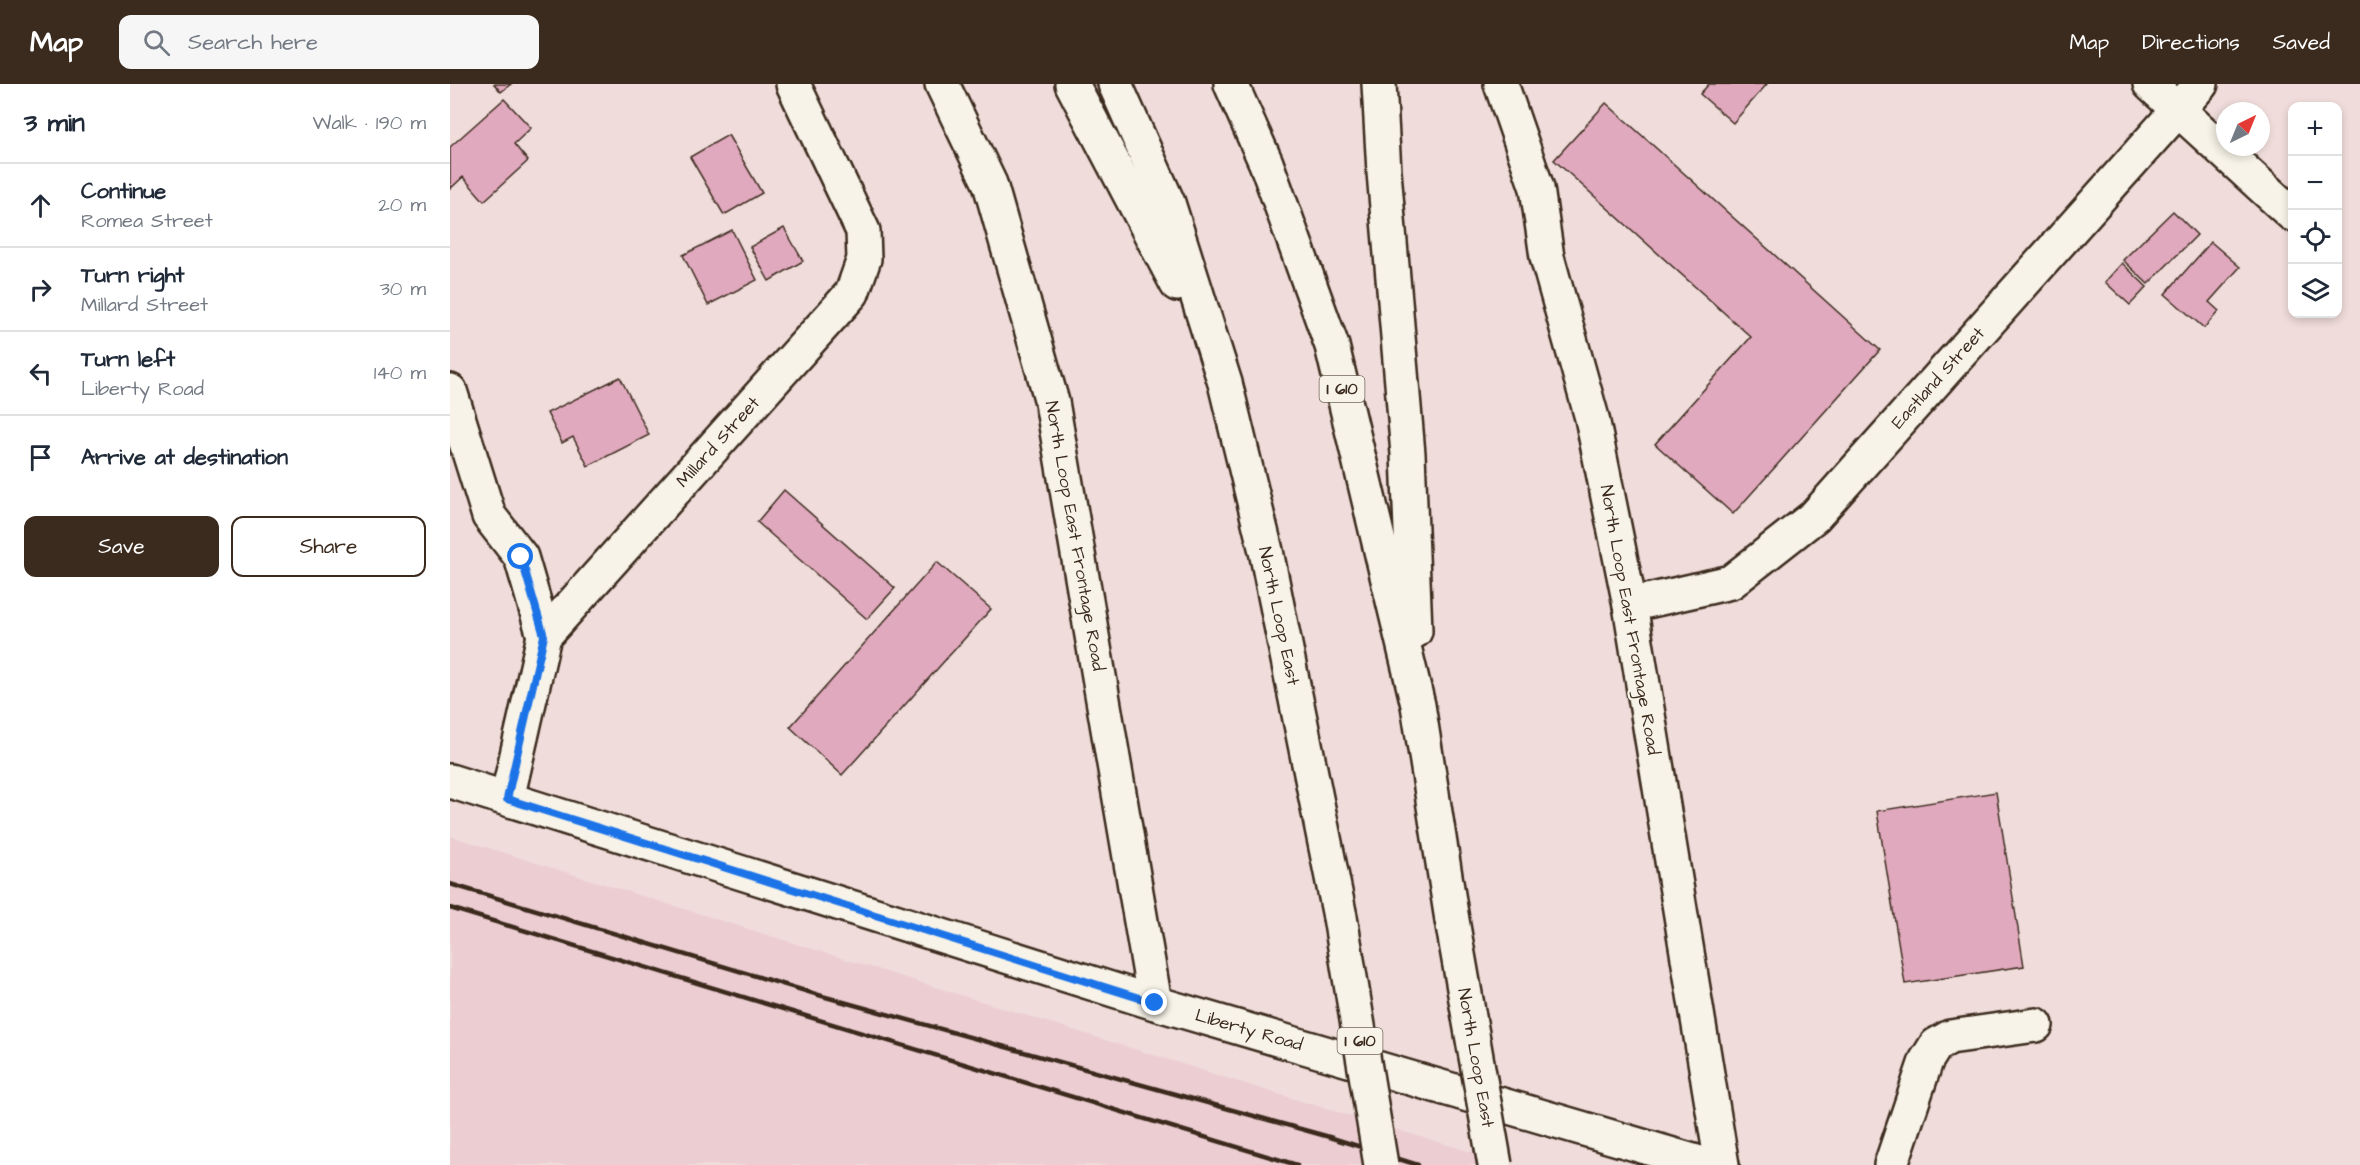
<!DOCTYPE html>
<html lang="en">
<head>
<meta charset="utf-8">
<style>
	:root { --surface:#fff; --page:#f6f6f7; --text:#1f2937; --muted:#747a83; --line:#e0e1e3; --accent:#3b2a1e }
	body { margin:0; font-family:"Architects Daughter",sans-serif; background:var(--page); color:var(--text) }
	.controls { position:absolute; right:18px; top:18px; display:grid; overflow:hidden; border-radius:12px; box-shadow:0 3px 9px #0003 }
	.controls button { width:54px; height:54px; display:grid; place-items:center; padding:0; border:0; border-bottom:2px solid var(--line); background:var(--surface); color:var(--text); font:30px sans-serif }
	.compass { position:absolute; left:1766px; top:18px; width:54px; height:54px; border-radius:50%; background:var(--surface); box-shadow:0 3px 9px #0003; rotate:43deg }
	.stop { position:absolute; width:18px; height:18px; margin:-14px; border:4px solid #1a73e8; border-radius:50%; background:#fff }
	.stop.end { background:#1a73e8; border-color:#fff; box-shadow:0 2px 6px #0008 }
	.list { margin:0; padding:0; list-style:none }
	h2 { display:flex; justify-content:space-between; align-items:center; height:78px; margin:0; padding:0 24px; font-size:26px }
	h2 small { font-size:20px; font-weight:400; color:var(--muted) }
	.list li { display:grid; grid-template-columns:39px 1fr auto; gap:18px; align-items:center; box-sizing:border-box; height:84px; padding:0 24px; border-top:2px solid var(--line) }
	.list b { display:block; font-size:22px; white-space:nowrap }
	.list p { margin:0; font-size:20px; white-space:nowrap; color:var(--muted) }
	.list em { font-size:20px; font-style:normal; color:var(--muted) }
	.actions { display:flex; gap:12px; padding:18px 24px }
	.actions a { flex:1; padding:14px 0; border:2px solid var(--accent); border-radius:12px; text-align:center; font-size:21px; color:var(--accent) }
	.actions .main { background:var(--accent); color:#fff }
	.icon { flex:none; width:33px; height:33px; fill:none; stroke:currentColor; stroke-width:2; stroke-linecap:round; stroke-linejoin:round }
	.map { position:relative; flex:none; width:1910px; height:1081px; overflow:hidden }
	header { display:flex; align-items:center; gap:36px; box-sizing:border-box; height:84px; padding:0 30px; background:var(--accent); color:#fff }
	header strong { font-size:28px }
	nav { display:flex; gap:33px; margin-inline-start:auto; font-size:21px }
	.search { width:420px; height:54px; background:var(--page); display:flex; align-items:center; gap:15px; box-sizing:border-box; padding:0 21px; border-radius:12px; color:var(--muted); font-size:22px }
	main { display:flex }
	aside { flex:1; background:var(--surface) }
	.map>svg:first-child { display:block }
	.built { fill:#eccdd2 }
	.building { fill:#e1a9be; stroke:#3b2a1e; stroke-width:1.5 }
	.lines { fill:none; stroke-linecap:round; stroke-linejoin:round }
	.minor-casing { stroke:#3b2a1e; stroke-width:38 }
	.major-casing { stroke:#3b2a1e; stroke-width:38 }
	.highway-casing { stroke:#3b2a1e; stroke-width:38 }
	.minor { stroke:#f7f3e8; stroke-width:33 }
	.major { stroke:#f7f3e8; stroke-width:33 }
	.highway { stroke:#f7f3e8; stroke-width:33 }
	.rail { stroke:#3b2a1e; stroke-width:4.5 }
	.highway-bridge-casing { stroke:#3b2a1e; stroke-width:38; stroke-linecap:butt }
	.highway-bridge { stroke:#f7f3e8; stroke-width:33 }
	.route { stroke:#1a73e8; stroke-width:8 }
	.labels { text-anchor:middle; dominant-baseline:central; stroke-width:4.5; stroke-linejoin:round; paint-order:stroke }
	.shield { fill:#f7f3e8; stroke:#73665b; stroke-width:1.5 }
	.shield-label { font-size:16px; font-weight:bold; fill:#3b2a1e }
	.street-label { font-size:18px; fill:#3b2a1e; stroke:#f7f3e8 }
</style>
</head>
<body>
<header>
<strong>Map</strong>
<div class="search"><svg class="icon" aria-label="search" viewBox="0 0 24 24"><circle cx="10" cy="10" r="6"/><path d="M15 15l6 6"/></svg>Search here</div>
<nav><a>Map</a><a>Directions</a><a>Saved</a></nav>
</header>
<main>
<aside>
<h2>3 min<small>Walk · 190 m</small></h2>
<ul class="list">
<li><svg class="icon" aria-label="ahead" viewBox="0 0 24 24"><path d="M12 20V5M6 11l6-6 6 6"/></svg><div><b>Continue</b><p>Romea Street</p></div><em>20 m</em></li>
<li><svg class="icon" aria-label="right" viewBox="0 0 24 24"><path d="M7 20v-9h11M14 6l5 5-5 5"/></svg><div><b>Turn right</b><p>Millard Street</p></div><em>30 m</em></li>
<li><svg class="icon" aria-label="left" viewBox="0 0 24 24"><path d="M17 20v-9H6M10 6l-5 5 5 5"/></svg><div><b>Turn left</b><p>Liberty Road</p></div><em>140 m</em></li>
<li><svg class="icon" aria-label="arrive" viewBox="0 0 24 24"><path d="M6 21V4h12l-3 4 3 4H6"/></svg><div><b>Arrive at destination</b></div></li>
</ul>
<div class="actions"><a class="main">Save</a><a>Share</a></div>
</aside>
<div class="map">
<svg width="1910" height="1081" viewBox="0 0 1910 1081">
	<rect width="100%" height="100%" fill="#f0dddb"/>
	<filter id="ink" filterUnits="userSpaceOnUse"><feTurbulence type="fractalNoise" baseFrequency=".0167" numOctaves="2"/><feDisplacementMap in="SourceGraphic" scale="12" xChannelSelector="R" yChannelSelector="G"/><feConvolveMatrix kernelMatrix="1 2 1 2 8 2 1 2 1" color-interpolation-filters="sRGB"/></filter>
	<g filter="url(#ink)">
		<path class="built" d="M0 752 854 1018 1065 1081H0Z"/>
		<g class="building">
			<path d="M44 0H61L51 8Z"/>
			<path d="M1259 0H1317L1283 39 1250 10Z"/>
			<path d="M54 15 81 44 64 60 78 77 34 117 13 93 0 105V63Z"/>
			<path d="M1156 19 1430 266 1283 430 1205 360 1301 253 1104 76Z"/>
			<path d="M278 51 312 109 274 131 240 73Z"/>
			<path d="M1723 127 1747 151 1698 200 1673 176Z"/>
			<path d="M334 144 353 177 319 197 300 163Z"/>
			<path d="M282 146 307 196 258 221 233 171Z"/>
			<path d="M1761 158 1790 183 1759 218 1769 227 1754 244 1715 210Z"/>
			<path d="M1672 179 1697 203 1680 221 1655 198Z"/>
			<path d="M170 293 199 351 138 382 123 353 112 359 97 329Z"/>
			<path d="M334 406 445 504 417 535 307 438Z"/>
			<path d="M487 478 541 525 392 691 340 643Z"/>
			<path d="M1546 708 1574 882 1455 900 1427 727Z"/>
		</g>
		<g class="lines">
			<g class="minor-casing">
				<g id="minor">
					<path d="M1700 0 1842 130"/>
					<path d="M0 307 39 432 71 473 94 552"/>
					<path d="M1180 521 1281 498 1365 432 1751 0"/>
					<path d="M57 715 94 552 402 209 414 175 413 147 343 0"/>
					<path d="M1441 1081 1476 977 1486 961 1500 953 1586 941"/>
				</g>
			</g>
			<g class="major-casing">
				<g id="major">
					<path d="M492 0 540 100 602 318 705 919"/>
					<path d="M1051 0 1087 104 1097 173 1142 334 1180 521 1272 1081"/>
					<path d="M0 697 705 919 1257 1081"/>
				</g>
			</g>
			<g class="highway-casing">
				<g id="highway">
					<path d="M622 0 727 200"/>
					<path d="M665 0 718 119 775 299 816 467 890 833"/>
					<path d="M781 0 816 79 882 262 968 621 1002 836"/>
					<path d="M929 0 934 88 958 370 965 547"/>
				</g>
			</g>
			<use href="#minor" class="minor"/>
			<use href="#major" class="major"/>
			<use href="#highway" class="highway"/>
			<g class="rail">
				<path d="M0 800 372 912 876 1052 968 1081"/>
				<path d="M0 824 847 1081"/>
			</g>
			<g class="highway-bridge-casing">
				<g id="highway-bridge">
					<path d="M890 833 931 1081"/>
					<path d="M1002 836 1045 1081"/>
				</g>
			</g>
			<use href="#highway-bridge" class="highway-bridge"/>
		</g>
	</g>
	<g class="lines" filter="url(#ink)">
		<path class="route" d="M71 473 94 552 57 715 705 919"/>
	</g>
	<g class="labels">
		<g class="shield">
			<rect x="869.5" y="292" width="45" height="26" rx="4.5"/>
			<rect x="887.5" y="944" width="45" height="26" rx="4.5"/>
		</g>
		<g class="shield-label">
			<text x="892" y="305">I 610</text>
			<text x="910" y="957">I 610</text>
		</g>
		<g class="street-label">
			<text transform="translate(1488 294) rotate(-48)">Eastland Street</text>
			<text transform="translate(268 358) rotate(-48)">Millard Street</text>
			<text transform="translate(625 452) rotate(80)">North Loop East Frontage Road</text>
			<text transform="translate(829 532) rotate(78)">North Loop East</text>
			<text transform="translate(1180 536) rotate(80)">North Loop East Frontage Road</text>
			<text transform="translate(799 946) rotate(16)">Liberty Road</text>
			<text transform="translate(1026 974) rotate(80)">North Loop East</text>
		</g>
	</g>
</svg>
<div class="controls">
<button>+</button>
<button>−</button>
<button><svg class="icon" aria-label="locate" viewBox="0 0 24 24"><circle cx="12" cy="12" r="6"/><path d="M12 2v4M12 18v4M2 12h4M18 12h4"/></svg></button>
<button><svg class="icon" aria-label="layers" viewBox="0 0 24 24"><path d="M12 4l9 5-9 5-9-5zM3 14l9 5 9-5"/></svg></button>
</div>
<svg class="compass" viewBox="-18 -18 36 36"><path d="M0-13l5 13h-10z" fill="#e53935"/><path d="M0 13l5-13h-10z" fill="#747a83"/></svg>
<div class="stop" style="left:71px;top:473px"></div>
<div class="stop end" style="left:705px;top:919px"></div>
</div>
</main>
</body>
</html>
